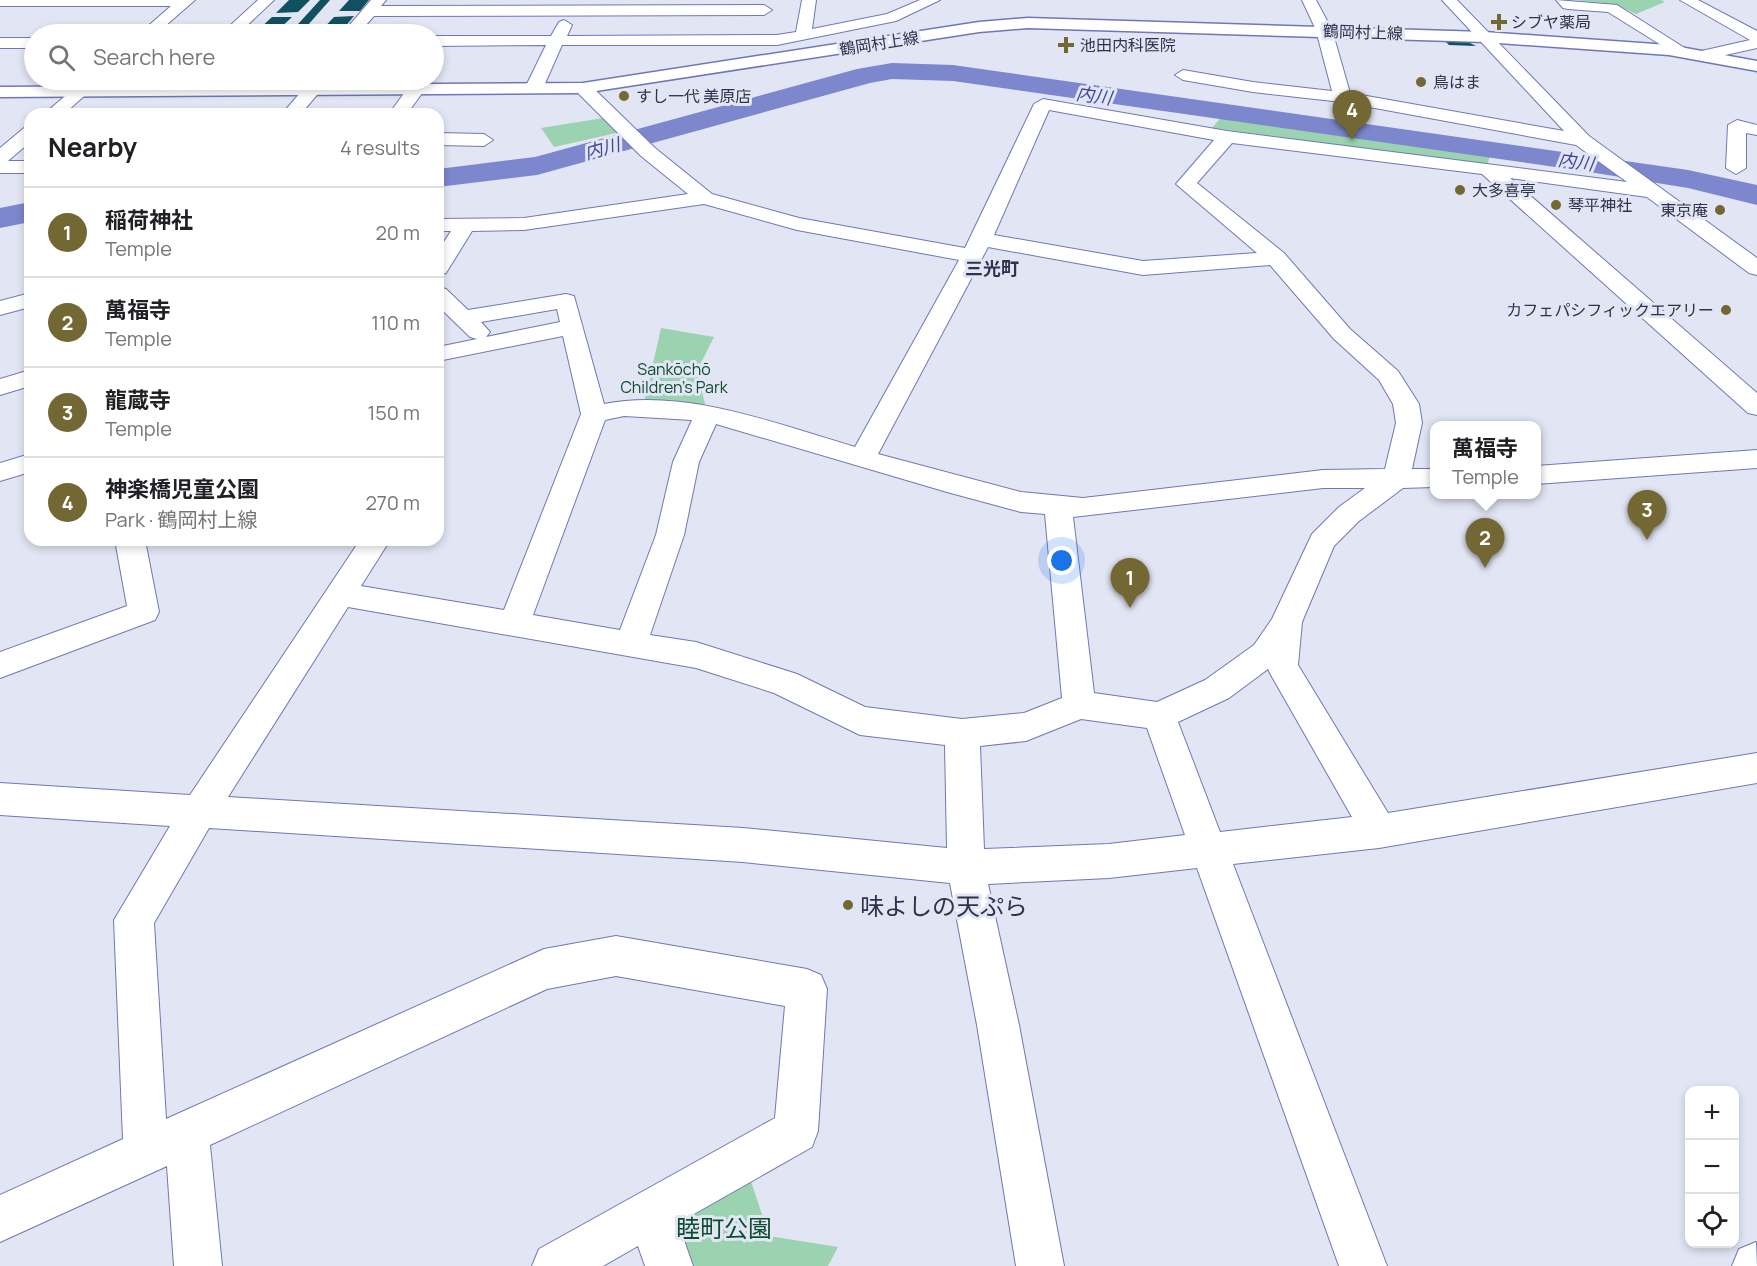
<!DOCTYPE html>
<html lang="en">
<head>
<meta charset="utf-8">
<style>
	:root { --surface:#fff; --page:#f6f6f6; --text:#202124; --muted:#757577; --line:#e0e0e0; --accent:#736734 }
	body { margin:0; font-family:Manrope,"Noto Sans JP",sans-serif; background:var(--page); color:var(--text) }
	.controls { position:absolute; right:18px; bottom:18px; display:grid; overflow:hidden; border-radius:12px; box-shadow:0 3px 9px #0003 }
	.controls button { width:54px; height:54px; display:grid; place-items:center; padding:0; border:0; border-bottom:2px solid var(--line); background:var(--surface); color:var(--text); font:30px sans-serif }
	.you { position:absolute; left:1062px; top:561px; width:21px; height:21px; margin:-15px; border:4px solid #fff; border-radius:50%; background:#1a73e8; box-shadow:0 0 0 9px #1a73e833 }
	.badge { display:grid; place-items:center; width:39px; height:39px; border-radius:50%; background:var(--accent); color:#fff; font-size:20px; font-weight:700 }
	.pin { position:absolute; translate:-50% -50px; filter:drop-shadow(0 2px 3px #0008) }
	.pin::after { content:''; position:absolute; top:32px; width:21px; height:18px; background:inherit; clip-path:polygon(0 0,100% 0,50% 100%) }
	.popup { position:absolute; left:1430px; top:421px; width:111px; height:78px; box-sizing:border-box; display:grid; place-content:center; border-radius:12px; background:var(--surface); filter:drop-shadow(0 2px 4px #0005); font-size:20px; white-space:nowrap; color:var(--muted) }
	.popup b { font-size:22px; color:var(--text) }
	.popup::after { content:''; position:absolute; left:50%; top:100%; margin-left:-12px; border:12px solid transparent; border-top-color:var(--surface) }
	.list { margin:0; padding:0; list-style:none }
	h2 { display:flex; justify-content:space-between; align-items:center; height:78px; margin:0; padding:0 24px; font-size:26px }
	h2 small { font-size:20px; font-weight:400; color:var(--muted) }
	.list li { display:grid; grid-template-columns:39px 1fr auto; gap:18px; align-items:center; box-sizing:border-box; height:90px; padding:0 24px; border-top:2px solid var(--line) }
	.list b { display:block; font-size:22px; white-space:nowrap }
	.list p { margin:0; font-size:20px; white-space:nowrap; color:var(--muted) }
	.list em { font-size:20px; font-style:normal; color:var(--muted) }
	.icon { flex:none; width:33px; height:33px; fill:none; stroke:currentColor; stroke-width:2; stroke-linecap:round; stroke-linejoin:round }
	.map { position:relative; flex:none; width:1757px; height:1266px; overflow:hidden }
	.search { position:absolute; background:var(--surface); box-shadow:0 3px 9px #0003; left:24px; top:24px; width:420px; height:66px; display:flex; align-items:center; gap:15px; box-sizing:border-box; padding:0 21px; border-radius:33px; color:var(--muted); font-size:22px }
	.panel { position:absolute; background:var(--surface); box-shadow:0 3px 9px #0003; left:24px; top:108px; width:420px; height:438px; border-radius:18px }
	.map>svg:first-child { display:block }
	.green { fill:#9bd3b0 }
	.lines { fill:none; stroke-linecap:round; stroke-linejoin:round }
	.river { fill:#7d87ce; fill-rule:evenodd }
	.building { fill:#11505e }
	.minor-casing { stroke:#6f78b6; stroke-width:2 }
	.major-casing { stroke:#6f78b6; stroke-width:3 }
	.minor { fill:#fff; fill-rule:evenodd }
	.major { fill:#fff; fill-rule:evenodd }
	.poi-dot { fill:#736734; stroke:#e2e5f3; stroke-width:2 }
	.labels { text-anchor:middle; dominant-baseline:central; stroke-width:6; stroke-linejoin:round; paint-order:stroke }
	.far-poi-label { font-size:16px; fill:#2e324c; stroke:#e2e5f3; text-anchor:start }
	.far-street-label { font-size:16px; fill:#2e324c; stroke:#e2e5f3 }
	.far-park-label { font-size:16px; fill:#0c4d2e; stroke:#e2e5f3 }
	.far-water-label { font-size:18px; font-style:italic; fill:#41479c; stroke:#e2e5f3 }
	.far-neighbourhood-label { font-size:18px; font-weight:bold; fill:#2e324c; stroke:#e2e5f3 }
	.near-poi-label { font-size:24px; fill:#2e324c; stroke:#e2e5f3; text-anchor:start }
	.near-park-label { font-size:24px; fill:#0c4d2e; stroke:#e2e5f3 }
</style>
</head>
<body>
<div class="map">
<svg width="1757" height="1266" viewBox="0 0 1757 1266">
	<rect width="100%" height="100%" fill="#e2e5f3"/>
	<g class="green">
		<path d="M1574 0H1661L1665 2 1636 14 1614 4Z"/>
		<path d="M1223 115 1492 151 1487 165 1212 128Z"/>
		<path d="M609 117 621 132 554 147 541 128Z"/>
		<path d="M661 328 714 337 697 371 706 408 645 399Z"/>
		<path d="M748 1172 769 1236 838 1247 828 1266H678L660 1214Z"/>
	</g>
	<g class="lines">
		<g class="river">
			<path d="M892 63 953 65 1688 170 1757 185V205L1688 188 1583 171 953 81 892 79 870 83 537 175 438 187V169L535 157 857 69Z"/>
			<path d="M30 202V222L0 228V208Z"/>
		</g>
	</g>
	<g class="building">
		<path d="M289 0H310L298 12 276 13Z"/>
		<path d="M320 0H330L300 34H289Z"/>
		<path d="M349 0H369L360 11H339Z"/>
		<path d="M354 16 339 34H318L334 17Z"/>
		<path d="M272 17H292L274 34H254Z"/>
		<path d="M1443 39H1462L1476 46 1449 45Z"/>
	</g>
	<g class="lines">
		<g class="minor-casing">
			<g id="minor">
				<path d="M0 0H195L156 34H139L171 6H0Z"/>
				<path d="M258 0H274L238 34H221Z"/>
				<path d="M371 0H386L381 6 764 5 772 10 764 15 374 16 358 34H342Z"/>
				<path d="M802 0H816L812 29 887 14 920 0H940L896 21 777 45H562L543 88 534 93 525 88 546 45 434 46V36H551L559 22 564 20 572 25 567 36 777 35 796 32Z"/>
				<path d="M1302 0H1316L1332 30 1350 93 1564 131 1442 0H1457L1589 136 1757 258V275L1749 273 1647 197 1510 178 1757 393V415L1748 413 1482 174 1232 143 1197 183 1284 253 1350 329 1398 371 1419 404 1422 423 1412 469H1434V487L1403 488 1359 521 1334 546 1302 622 1298 665 1388 813 1757 753V783L1379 848 1233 864 1387 1266H1339L1197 868 1109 878 988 884 1019 1025 1064 1266H1016L977 1025 950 883 743 862 209 828 154 923 166 1119 544 949 616 936 807 969 821 975 827 989 818 1131 812 1147 678 1223 693 1266H645L638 1246 603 1266H532L539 1249 775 1118 785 1006 616 976 547 989 210 1145 222 1266H174L167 1166 0 1242V1195L123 1139 114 920 170 826 0 815V783L190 795 360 540H390L361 586 504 610 581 414 563 336 438 361V347L477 339 470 337 438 306V287L446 289 468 310 566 294 574 296 604 404C686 388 777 424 855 447L959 260 797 230 704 204 524 230 472 231 446 273 438 275V251L451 231H438V219L524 218 688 194 641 156 577 92 574 88 577 84H589L655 148 712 194 799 218 965 248 1034 104 1043 99 1227 131 1627 182 1576 145 1342 102 1253 92 1183 80 1175 75 1183 70 1253 82 1332 91 1316 30ZM1049 110 1214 140 1176 184 1257 253 1143 261 994 235ZM988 247 1143 275 1270 265 1334 339 1379 380 1393 404 1396 423 1385 469 1323 470 1083 498 1021 492 878 454ZM557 309 560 322 486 337 490 332 481 322ZM624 416 692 420 673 462 656 535 620 630 533 615 605 420ZM716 424 947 492 1021 512 1045 514 1062 698 1024 713 962 719 865 707 797 674 696 642 650 635 684 535 699 462ZM1323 488H1365L1339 507 1312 534 1272 619 1254 645 1205 680 1157 702 1094 693 1073 517ZM348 607 696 668 774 693 860 735 945 745 947 848 743 828 228 797ZM1268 669 1271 675 1352 817 1220 832 1178 722 1229 698ZM1081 719 1147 728 1185 835 1109 844 984 849 980 746 1026 741Z"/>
				<path d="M1556 0 1617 5 1691 52 1689 55H1677L1608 12 1568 9 1563 8Z"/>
				<path d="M1680 0H1698L1757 31V48L1703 60 1697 58 1695 55 1697 52 1750 40Z"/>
				<rect x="0" y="38" width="34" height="10"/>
				<path d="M84 80H102L64 114H44Z"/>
				<path d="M416 84 425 89 407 114H389L410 85Z"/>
				<path d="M312 85 321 90 301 114H282L306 86Z"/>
				<path d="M1737 120 1757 125V135L1746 133V168L1736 174 1726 168 1728 125Z"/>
				<path d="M30 127V142L8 161H30V173H0V148L24 128Z"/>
				<path d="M438 133 484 134 493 140 484 146 438 145Z"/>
				<path d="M30 293V307L0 315V301Z"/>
				<path d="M30 370V386L0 395V379Z"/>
				<path d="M1757 450V468L1536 484V466Z"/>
				<path d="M30 454V472L0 481V463Z"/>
				<path d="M115 540H145L159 612 155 620 0 678V652L127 606Z"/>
				<path d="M1756 1242 1757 1266H1732L1739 1249Z"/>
			</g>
		</g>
		<g class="major-casing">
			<path id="major" d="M1028 18 1485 32 1669 45 1757 61V71L1669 55 1485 42 1028 28 979 32 583 93 0 97V87L583 83 979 22Z"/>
		</g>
		<use href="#minor" class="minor"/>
		<use href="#major" class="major"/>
	</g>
	<g class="poi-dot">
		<path d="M1496 13h6v6h6v6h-6v6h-6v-6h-6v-6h6z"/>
		<path d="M1063 36h6v6h6v6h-6v6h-6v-6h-6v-6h6z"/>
		<circle cx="1421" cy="82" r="6"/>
		<circle cx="624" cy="96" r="6"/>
		<circle cx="1460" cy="190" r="6"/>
		<circle cx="1556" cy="205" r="6"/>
		<circle cx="1720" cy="210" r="6"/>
		<circle cx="1726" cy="310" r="6"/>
		<circle cx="848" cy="905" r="6"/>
	</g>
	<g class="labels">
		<g class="far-poi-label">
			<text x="1511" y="22">シブヤ薬局</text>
			<text x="1080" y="45">池田内科医院</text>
			<text x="1433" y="82">鳥はま</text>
			<text x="636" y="96">すし一代 美原店</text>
			<text x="1472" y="190">大多喜亭</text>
			<text x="1568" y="205">琴平神社</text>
			<text x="1708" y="210" text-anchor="end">東京庵</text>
			<text x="1714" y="310" text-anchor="end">カフェパシフィックエアリー</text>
		</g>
		<g class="far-street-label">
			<text transform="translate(1363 32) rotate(2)">鶴岡村上線</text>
			<text transform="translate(879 43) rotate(-9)">鶴岡村上線</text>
		</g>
		<g class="far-park-label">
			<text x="674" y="369">Sankōchō<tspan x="674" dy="18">Children's Park</tspan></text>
		</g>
		<g class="far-water-label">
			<text transform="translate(1094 95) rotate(8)">内川</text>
			<text transform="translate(602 148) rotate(-15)">内川</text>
			<text transform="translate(1576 161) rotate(8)">内川</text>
		</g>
		<g class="far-neighbourhood-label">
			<text x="992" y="268">三光町</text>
		</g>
		<g class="near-poi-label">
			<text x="860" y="905">味よしの天ぷら</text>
		</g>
		<g class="near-park-label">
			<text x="724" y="1227">睦町公園</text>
		</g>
	</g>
</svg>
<div class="controls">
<button>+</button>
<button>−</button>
<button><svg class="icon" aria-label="locate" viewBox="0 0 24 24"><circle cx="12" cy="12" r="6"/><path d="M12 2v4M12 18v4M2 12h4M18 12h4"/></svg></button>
</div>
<div class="you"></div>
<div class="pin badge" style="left:1130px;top:608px">1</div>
<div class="pin badge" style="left:1485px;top:568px">2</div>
<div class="popup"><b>萬福寺</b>Temple</div>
<div class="pin badge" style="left:1647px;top:540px">3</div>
<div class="pin badge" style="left:1352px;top:140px">4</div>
<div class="search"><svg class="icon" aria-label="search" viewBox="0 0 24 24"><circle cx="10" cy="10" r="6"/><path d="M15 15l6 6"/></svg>Search here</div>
<section class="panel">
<h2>Nearby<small>4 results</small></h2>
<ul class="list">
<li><span class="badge">1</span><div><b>稲荷神社</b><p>Temple</p></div><em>20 m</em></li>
<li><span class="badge">2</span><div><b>萬福寺</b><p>Temple</p></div><em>110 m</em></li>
<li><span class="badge">3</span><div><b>龍蔵寺</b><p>Temple</p></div><em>150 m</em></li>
<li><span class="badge">4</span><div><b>神楽橋児童公園</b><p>Park · 鶴岡村上線</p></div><em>270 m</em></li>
</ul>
</section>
</div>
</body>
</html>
